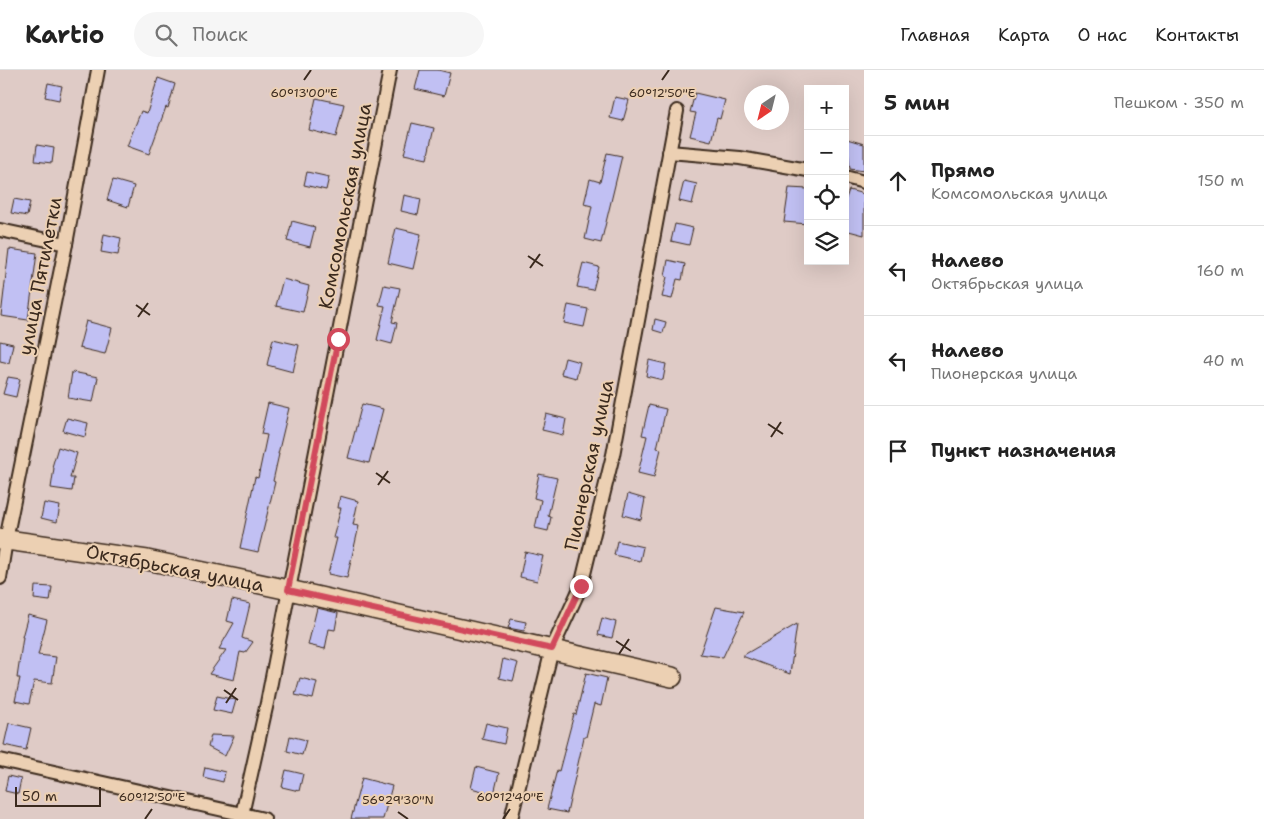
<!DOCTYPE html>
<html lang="ru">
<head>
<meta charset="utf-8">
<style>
	:root { --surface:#fff; --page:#f6f6f6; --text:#222; --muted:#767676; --line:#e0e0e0 }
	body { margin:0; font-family:"Shantell Sans",sans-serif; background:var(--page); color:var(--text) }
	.controls { position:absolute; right:15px; top:15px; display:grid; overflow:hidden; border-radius:0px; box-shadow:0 5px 20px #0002 }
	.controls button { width:45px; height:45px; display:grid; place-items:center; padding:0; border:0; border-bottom:1px solid var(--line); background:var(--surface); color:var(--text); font:25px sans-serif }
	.compass { position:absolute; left:744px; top:15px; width:45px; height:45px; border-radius:50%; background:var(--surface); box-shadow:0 5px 20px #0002; rotate:215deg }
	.scale { position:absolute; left:15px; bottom:12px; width:86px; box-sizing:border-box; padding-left:5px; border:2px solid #3b2a1e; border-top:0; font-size:14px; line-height:18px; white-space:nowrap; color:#3b2a1e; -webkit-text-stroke:4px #ecd0b3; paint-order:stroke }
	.stop { position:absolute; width:15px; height:15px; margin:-11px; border:4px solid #d1495b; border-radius:50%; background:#fff }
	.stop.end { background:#d1495b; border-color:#fff; box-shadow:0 1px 5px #0008 }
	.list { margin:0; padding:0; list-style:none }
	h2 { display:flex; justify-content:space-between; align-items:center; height:65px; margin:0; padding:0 20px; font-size:21px }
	h2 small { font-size:16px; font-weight:400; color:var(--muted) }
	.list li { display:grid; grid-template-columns:32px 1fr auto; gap:15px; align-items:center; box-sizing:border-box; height:90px; padding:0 20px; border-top:1px solid var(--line) }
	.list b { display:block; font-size:19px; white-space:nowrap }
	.list p { margin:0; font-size:16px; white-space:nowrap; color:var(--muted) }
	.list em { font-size:16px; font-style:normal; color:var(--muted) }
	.icon { flex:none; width:28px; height:28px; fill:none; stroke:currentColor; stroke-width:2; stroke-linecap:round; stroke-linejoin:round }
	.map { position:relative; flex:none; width:864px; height:749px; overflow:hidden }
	header { display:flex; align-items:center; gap:30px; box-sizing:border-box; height:70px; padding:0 25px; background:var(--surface); border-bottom:1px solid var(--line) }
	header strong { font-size:24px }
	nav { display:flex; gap:28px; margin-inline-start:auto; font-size:18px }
	.search { width:350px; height:45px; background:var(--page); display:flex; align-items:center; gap:12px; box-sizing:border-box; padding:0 18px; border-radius:28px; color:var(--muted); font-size:19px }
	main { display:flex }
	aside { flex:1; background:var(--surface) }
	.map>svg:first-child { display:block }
	.building { fill:#c1c0f3; stroke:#3b2a1e }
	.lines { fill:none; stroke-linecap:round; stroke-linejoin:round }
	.street-casing { stroke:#3b2a1e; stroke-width:16 }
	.secondary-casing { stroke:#3b2a1e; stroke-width:22 }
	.street { stroke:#ecd0b3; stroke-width:12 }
	.secondary { stroke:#ecd0b3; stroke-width:19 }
	.route { stroke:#d1495b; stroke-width:6 }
	.ticks { fill:none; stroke:#3b2a1e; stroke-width:2 }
	.labels { text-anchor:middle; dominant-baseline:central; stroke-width:4; stroke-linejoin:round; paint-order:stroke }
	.street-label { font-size:19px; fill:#3b2a1e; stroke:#ecd0b3 }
	.ticks-label { font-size:12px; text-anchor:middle; fill:#3b2a1e; stroke:#ecd0b3; stroke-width:4; stroke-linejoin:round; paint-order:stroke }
</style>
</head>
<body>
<header>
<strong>Kartio</strong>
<div class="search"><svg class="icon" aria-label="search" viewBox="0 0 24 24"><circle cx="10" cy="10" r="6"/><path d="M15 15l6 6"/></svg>Поиск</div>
<nav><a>Главная</a><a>Карта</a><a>О нас</a><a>Контакты</a></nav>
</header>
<main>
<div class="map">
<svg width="864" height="749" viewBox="0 0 864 749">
	<rect width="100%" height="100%" fill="#dfcbc6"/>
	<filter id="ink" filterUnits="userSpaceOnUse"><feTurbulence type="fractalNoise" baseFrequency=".02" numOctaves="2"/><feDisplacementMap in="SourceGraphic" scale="10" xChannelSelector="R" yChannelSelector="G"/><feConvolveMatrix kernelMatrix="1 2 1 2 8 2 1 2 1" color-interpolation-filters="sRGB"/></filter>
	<g filter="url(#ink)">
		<g class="building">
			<path d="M420 0H438L450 3 444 26 415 19Z"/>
			<path d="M158 8 175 14 168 38 166 37 149 84 127 76 141 41 147 43Z"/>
			<path d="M48 13 62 16 59 30 45 27Z"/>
			<path d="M695 23 725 30 720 49 717 48 711 71 690 66 696 43 690 42Z"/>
			<path d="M615 27 629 30 623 51 610 48Z"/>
			<path d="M316 28 344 34 336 67 309 60Z"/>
			<path d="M412 53 434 58 427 89 404 84Z"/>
			<path d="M847 69 864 74V101L850 99Z"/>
			<path d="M37 75 54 78 52 93 35 91Z"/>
			<path d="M607 83 622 86 601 173 585 169 592 136 584 134 590 109 600 112Z"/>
			<path d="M307 102 329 107 326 120 304 115Z"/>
			<path d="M113 110 134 116 128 137 107 130Z"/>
			<path d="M684 111 697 114 692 134 679 131Z"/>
			<path d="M789 118 808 119V154L784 152Z"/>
			<path d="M849 120 864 124V165L845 160V131Z"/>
			<path d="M404 125 421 129 418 145 401 141Z"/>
			<path d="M14 129 30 132 27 146 11 143Z"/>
			<path d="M292 151 315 157 310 177 287 171Z"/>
			<path d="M675 154 693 158 689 175 671 171Z"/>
			<path d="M396 158 421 164 413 199 388 193Z"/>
			<path d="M104 164 121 168 118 185 101 182Z"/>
			<path d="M9 179 37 183 28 250 1 246Z"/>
			<path d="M668 190 685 194 682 210 677 209 672 229 662 227 667 207 665 206Z"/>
			<path d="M583 193 599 197 593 220 577 217Z"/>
			<path d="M283 209 309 216 303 242 276 236Z"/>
			<path d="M384 215 400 218 392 252 397 253 392 274 377 270 385 236 379 235Z"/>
			<path d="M568 235 588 239 584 257 564 253Z"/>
			<path d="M655 249 666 252 663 263 653 260Z"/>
			<path d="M86 251 112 258 105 284 79 278Z"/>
			<path d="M273 269 299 275 293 302 267 295Z"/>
			<path d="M0 271 13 274 9 293 0 291Z"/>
			<path d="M565 288 580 292 576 308 561 304Z"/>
			<path d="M649 290 666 294 663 310 646 306Z"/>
			<path d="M72 302 98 307 93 332 68 328Z"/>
			<path d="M8 307 20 309 16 327 3 324Z"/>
			<path d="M268 333 289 338 278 384H279L273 411 275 412 258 482 240 478 255 407 258 408 267 365 261 364Z"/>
			<path d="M362 334 383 339 369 393 348 388Z"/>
			<path d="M649 335 666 339 657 378 661 379 654 407 638 403 647 366 642 365Z"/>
			<path d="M546 344 566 349 563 365 542 360Z"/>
			<path d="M67 348 88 353 85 367 63 361Z"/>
			<path d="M58 377 77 383 70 408H74L72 421 51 418 54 398 52 397Z"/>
			<path d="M539 404 557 408 548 446 551 447 548 461 535 458 541 430 534 428Z"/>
			<path d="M628 424 645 429 641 450 623 445Z"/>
			<path d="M340 426 358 431 353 455 359 456 347 508 328 504 337 468H333L341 438H338Z"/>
			<path d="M44 433 60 436 57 452 41 448Z"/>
			<path d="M617 471 643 477 640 491 614 485Z"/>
			<path d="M525 482 543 486 537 511 520 507Z"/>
			<path d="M35 516 52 517 50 531 34 529Z"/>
			<path d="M232 530 250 534 242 568 253 572 245 583 240 582 234 610 209 604 226 580 219 579 234 553 227 551Z"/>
			<path d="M716 537 744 542 723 587 700 584Z"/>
			<path d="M317 538 338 543 335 560 329 559 325 579 308 575Z"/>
			<path d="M28 545 47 550 38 585 56 587 52 613 34 611 29 634 15 631 20 608H17L23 567H22Z"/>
			<path d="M602 548 616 552 612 568 598 565Z"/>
			<path d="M511 549 526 552 524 561 508 558Z"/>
			<path d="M797 554 790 604 742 586Z"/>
			<path d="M503 589 518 593 513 611 499 608Z"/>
			<path d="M586 603 607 608 601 636 594 634 586 667H584L567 743 547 739 557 700 559 701 574 644 576 645Z"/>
			<path d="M300 608 317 612 313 629 295 625Z"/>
			<path d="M217 626 236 630 232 644 213 640Z"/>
			<path d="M9 653 31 658 26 680 4 675Z"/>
			<path d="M486 653 507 658 504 674 482 669Z"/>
			<path d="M211 665 234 666 225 686 208 677Z"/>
			<path d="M290 666 306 670 302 685 287 681Z"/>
			<path d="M205 697 225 702 223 712 203 707Z"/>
			<path d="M476 697 499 703 494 724 471 718Z"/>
			<path d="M286 700 303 704 299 721 282 717Z"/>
			<path d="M8 706 21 709 18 724 5 721Z"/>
			<path d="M362 708 392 716 383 749H351Z"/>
		</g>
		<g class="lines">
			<g class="street-casing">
				<g id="street">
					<path d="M669 82 740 88 808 100"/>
					<path d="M845 107 864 112"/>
					<path d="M0 160 66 174"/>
					<path d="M0 508 6 470 66 174 98 0"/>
					<path d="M0 690 264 749"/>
					<path d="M241 749 267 633 390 0"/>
					<path d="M511 749 552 579 581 516 613 385 677 41"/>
				</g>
			</g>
			<g class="secondary-casing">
				<path id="secondary" d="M0 469 147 490 289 520 672 607"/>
			</g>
			<use href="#street" class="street"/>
			<use href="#secondary" class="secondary"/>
		</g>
	</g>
	<g class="lines" filter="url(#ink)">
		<path class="route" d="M338 269 288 520 552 579 581 516"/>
	</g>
	<path class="ticks" d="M304 10 311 0M662 10 669 0M528 186 543 196M530 198 540 184M136 235 150 245M138 247 148 233M768 354 783 364M771 367 781 352M376 403 390 413M378 415 388 401M616 571 631 581M619 584 629 569M224 620 238 630M226 633 236 618M398 742 408 749M145 749 152 739M503 749 510 739"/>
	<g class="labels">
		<g class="street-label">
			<text transform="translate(345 136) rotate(-79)">Комсомольская улица</text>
			<text transform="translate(40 206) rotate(-79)">улица Пятилетки</text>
			<text transform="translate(589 395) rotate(-78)">Пионерская улица</text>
			<text transform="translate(175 498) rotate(11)">Октябрьская улица</text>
		</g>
	</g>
	<g class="ticks-label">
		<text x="304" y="27">60°13'00"E</text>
		<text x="662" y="27">60°12'50"E</text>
		<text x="152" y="731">60°12'50"E</text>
		<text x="510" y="731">60°12'40"E</text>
		<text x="398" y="734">56°29'30"N</text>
	</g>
</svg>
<div class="controls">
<button>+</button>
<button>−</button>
<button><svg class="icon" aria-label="locate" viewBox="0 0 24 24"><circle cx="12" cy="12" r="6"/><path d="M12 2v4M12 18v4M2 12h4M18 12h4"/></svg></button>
<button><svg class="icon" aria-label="layers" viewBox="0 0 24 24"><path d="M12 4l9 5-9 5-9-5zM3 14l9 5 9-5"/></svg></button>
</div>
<svg class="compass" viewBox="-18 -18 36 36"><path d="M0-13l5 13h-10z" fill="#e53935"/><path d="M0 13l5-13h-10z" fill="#767676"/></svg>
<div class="scale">50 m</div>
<div class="stop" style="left:338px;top:269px"></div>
<div class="stop end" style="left:581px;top:516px"></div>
</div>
<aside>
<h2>5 мин<small>Пешком · 350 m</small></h2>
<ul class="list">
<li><svg class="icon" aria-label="ahead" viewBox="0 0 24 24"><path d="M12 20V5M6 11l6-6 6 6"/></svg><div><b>Прямо</b><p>Комсомольская улица</p></div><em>150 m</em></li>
<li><svg class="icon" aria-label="left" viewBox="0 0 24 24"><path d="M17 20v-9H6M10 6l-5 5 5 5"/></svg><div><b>Налево</b><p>Октябрьская улица</p></div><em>160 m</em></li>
<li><svg class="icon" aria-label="left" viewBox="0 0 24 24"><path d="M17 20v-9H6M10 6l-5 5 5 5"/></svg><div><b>Налево</b><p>Пионерская улица</p></div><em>40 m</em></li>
<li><svg class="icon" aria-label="arrive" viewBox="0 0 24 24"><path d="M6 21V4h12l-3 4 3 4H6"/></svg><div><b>Пункт назначения</b></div></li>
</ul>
</aside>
</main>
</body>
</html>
